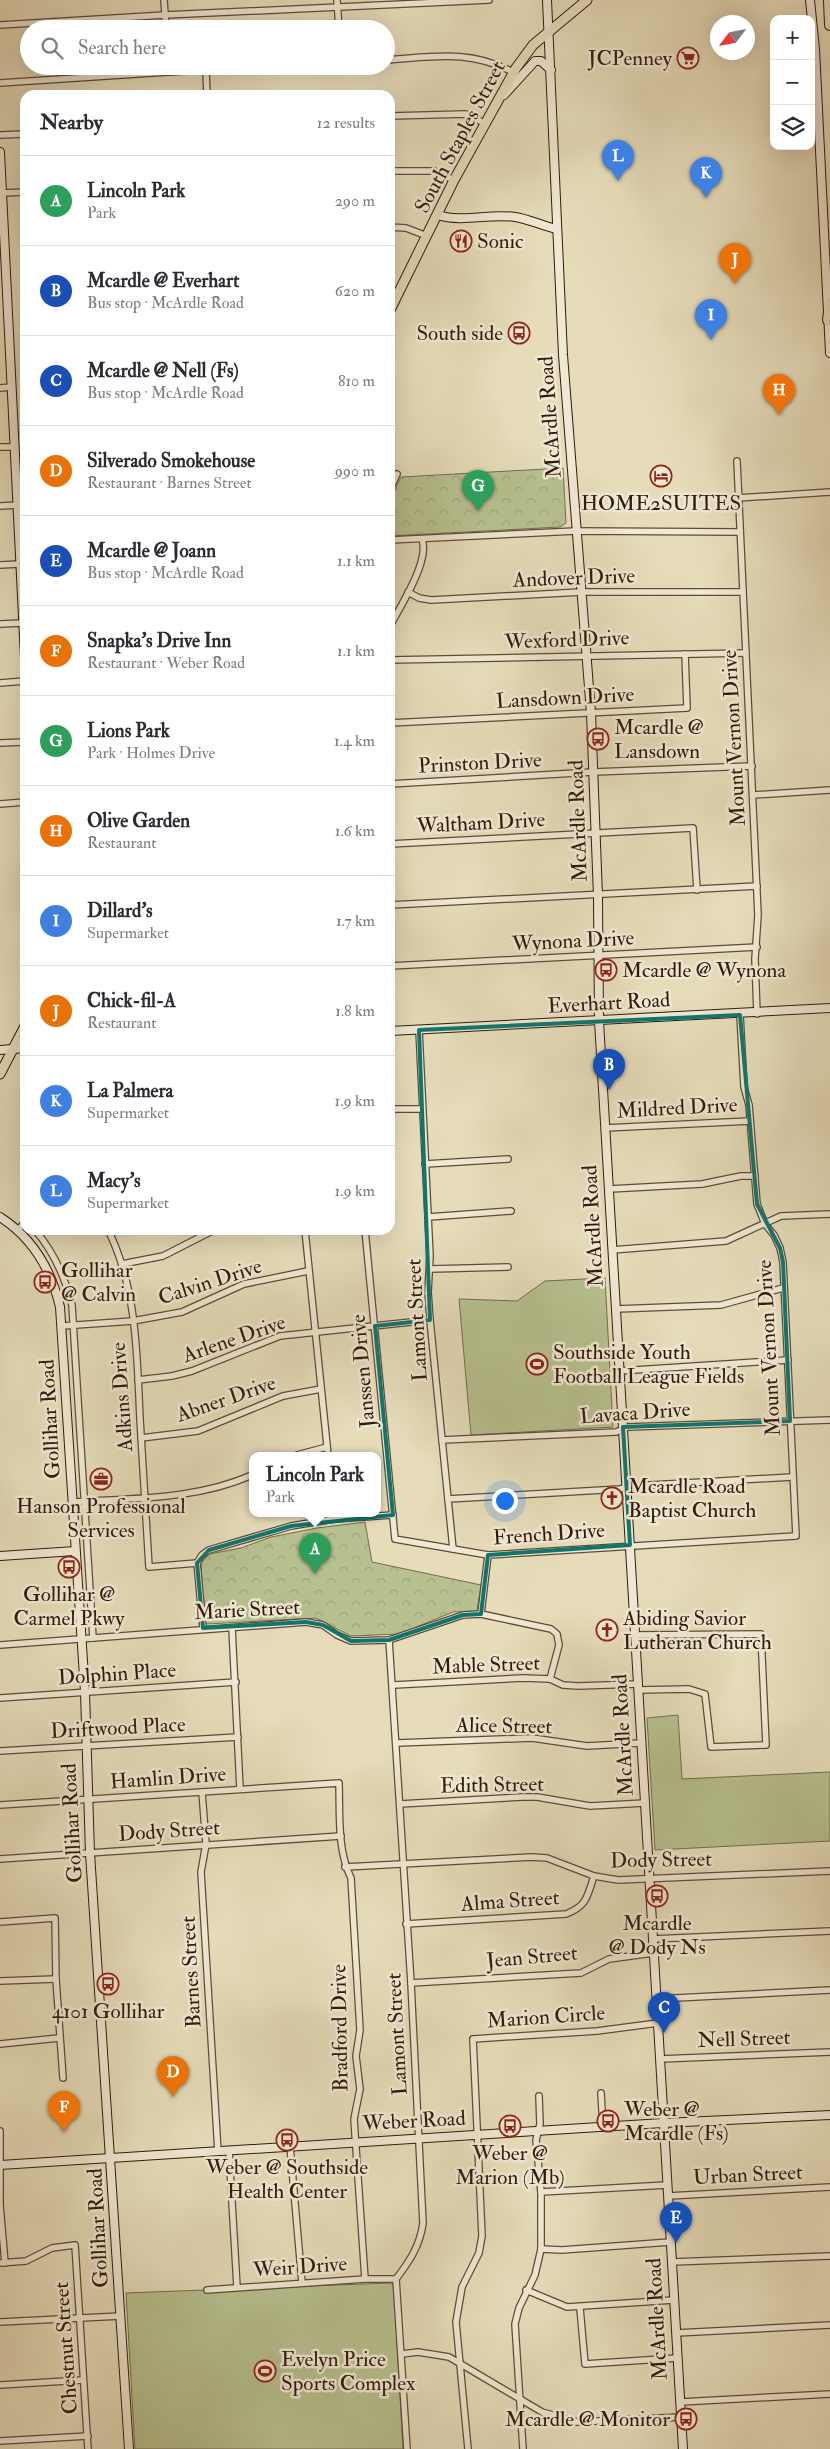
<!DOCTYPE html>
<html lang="en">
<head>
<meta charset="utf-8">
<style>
	:root { --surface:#fff; --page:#f7f7f7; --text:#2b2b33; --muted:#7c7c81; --line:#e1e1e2; --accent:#8f2418 }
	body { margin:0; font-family:"IM FELL Double Pica",serif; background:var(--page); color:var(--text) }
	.controls { position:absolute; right:15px; top:15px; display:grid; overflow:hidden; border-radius:10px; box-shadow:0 5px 20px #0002 }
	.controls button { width:45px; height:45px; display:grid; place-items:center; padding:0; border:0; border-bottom:1px solid var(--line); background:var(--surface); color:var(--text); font:25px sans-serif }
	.compass { position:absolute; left:710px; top:15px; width:45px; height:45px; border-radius:50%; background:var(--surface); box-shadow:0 5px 20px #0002; rotate:238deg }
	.you { position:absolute; left:504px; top:1500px; width:18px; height:18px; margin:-12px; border:4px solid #fff; border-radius:50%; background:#1a73e8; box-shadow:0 0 0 8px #1a73e833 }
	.badge { display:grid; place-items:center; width:32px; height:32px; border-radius:50%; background:var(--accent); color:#fff; font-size:16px; font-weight:700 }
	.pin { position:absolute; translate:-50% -41px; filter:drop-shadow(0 1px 2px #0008) }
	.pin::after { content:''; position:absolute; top:26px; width:18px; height:15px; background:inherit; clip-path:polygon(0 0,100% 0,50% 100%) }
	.popup { position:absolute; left:249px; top:1452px; width:132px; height:65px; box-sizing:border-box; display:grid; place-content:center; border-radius:10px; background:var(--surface); filter:drop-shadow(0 1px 4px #0005); font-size:16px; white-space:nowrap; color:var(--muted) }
	.popup b { font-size:19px; color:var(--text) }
	.popup::after { content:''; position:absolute; left:50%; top:100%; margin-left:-10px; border:10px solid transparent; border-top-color:var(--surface) }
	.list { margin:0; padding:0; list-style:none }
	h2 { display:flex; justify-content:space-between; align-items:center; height:65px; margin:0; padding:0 20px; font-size:21px }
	h2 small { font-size:16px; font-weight:400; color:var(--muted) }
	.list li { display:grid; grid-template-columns:32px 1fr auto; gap:15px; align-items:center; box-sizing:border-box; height:90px; padding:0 20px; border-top:1px solid var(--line) }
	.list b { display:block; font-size:19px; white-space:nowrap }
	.list p { margin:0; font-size:16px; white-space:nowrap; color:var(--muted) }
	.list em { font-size:16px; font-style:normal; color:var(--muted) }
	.icon { flex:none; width:28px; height:28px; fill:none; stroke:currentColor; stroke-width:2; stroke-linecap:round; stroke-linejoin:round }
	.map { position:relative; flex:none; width:830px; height:2449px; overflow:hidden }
	.search { position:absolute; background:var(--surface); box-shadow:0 5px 20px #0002; left:20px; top:20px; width:375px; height:55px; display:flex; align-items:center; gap:12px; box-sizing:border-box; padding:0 18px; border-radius:28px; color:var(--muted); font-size:19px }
	.panel { position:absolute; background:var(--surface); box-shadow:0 5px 20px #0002; left:20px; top:90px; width:375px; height:1145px; border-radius:15px }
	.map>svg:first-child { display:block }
	.park { fill:url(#park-crowns); stroke:#746c4e }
	.garden { fill:#b7c08f; stroke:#746c4e }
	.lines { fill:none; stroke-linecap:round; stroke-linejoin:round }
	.street-casing { stroke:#5f4a38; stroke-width:8 }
	.secondary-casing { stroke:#32190d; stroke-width:10 }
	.primary-casing { stroke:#32190d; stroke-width:11 }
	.highway-casing { stroke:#32190d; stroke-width:12 }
	.street { stroke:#efe8d2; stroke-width:5.5 }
	.secondary { stroke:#efe8d2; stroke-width:8 }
	.primary { stroke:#e6dcba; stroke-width:9 }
	.highway { stroke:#e6dcba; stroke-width:10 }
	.marked { fill:none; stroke:#0f766e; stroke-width:4; stroke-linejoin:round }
	.labels { text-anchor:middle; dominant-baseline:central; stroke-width:5; stroke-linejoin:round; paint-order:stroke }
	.poi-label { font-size:21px; fill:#32190d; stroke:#efe8d2; text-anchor:start }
	.street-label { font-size:21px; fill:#32190d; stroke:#efe8d2 }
</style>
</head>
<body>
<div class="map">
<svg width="830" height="2449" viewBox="0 0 830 2449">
	<defs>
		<pattern id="park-crowns" width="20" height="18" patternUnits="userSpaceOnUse" patternTransform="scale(1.25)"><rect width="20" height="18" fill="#b7c08f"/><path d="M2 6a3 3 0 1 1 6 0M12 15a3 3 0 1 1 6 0" fill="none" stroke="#9ea47a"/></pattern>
	</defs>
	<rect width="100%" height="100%" fill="#e6dcba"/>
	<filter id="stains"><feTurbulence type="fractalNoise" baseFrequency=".004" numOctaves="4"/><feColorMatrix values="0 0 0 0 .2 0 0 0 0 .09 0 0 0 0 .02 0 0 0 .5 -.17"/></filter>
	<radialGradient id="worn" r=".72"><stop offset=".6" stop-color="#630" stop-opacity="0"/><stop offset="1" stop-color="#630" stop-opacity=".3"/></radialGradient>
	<g class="park">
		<path d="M563 468 566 523 560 527 390 536V500L401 477Z"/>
		<path d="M365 1522 372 1562 481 1585 477 1611 453 1612 399 1634 351 1636 316 1618 207 1624 204 1622 201 1563 209 1554 241 1548 271 1537 317 1528Z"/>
	</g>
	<g class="garden">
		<path d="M605 1278 613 1427 471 1435 459 1299 517 1301 545 1281Z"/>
		<path d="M678 1715 682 1779 830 1772V1841L655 1850 647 1718Z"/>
		<path d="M390 2283 394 2286 403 2449H135L126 2293Z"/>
	</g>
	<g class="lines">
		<g class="street-casing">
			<g id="street">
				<path d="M164 0 166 29"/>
				<path d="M337 0 339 29"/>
				<path d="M0 25 165 15 489 0"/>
				<path d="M386 60C434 57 468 49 513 72"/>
				<path d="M206 71 207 95"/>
				<path d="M0 83 168 72 288 66"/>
				<path d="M390 116 466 114 486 124"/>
				<path d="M0 135 25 134"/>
				<path d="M390 171H434L454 180"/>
				<path d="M2 193 25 192"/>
				<path d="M390 227 406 228 427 236"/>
				<path d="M0 388 12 387"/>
				<path d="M0 447H15"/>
				<path d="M737 461 758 915 755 959 757 1014"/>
				<path d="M390 489 397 474"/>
				<path d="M17 490 25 489"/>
				<path d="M737 498 830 492"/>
				<path d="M0 506 18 505"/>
				<path d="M390 540 576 531 739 532"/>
				<path d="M0 565 20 564"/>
				<path d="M408 592 419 598 431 600 582 592H743"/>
				<path d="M0 624 23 623"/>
				<path d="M390 626C401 605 430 561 422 539"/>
				<path d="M390 660 746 653"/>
				<path d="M0 683 25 681"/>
				<path d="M390 723 687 708 685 654"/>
				<path d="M0 743 25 742"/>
				<path d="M390 784 593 772 752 766"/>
				<path d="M753 795 830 790"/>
				<path d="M0 804 25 802"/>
				<path d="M390 844 693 828 697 890"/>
				<path d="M390 905 757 886"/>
				<path d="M390 966 757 947"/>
				<path d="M419 1030 430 1256 428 1292 430 1320 453 1549"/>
				<path d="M390 1109H421"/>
				<path d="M605 1128 750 1121"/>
				<path d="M425 1164 508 1159"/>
				<path d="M609 1189 702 1184 741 1176H755"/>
				<path d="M428 1217 511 1211"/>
				<path d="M18 1230 25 1222"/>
				<path d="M35 1230C54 1252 65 1277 72 1305L93 1638"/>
				<path d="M108 1230C137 1288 137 1355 140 1419 143 1468 146 1518 149 1567L197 1563 202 1555 209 1550 291 1526 334 1519 393 1515"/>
				<path d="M305 1230 328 1455"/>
				<path d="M365 1230 395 1539 488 1555 796 1536 783 1262 780 1248 774 1235 765 1224 757 1204 749 1105 744 1087 740 1015"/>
				<path d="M612 1250 726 1241 781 1216 830 1214"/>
				<path d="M122 1264 163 1256 214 1230"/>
				<path d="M430 1269 508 1267"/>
				<path d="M616 1309 721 1305 783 1288"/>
				<path d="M62 1326 133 1321 182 1312 244 1284 308 1271"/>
				<path d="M619 1371 788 1360"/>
				<path d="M138 1380 172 1376 192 1371 280 1336 430 1320"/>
				<path d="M141 1438 198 1431 283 1396 321 1389"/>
				<path d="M442 1440 616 1432 628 1427 830 1420"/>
				<path d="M297 1455 327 1447"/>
				<path d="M448 1499 620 1489 633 1486 792 1477"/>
				<path d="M72 1502C133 1498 196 1500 252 1475"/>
				<path d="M197 1563 203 1628"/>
				<path d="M481 1614 488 1555"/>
				<path d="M232 1628 240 1789"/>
				<path d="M635 1635 761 1634 766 1745 711 1747 705 1694 689 1689 638 1690"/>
				<path d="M389 1640 411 1983 423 2223C420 2246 409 2262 396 2279L407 2449"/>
				<path d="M0 1645 306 1622 323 1625 337 1635 351 1641 389 1640 463 1615 481 1614 551 1629 557 1634 559 1645 550 1679"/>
				<path d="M394 1685 523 1678 550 1679 563 1685 578 1686 638 1684"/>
				<path d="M0 1698 236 1682"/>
				<path d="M397 1743 532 1738 587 1746 641 1743"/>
				<path d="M0 1751 238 1737"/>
				<path d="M202 1792 206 1844 201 1872 218 2152"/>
				<path d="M400 1804 522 1797H537L590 1806 645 1803"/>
				<path d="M0 1805 339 1783C340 1814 337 1850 351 1878L360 2030 356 2056 360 2089 354 2119 365 2279"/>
				<path d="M0 1859 341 1836"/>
				<path d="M345 1867 532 1857 547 1858 594 1876 618 1880 830 1871"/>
				<path d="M0 1922 55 1918 56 1979 63 2078"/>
				<path d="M406 1924 566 1914C587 1906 587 1897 594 1876"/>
				<path d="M653 1939 830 1931"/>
				<path d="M0 1981 56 1979"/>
				<path d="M411 1983 581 1973 609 1959 653 1953"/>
				<path d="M656 1999 830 1990"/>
				<path d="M0 2044 59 2038"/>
				<path d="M660 2059 830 2052"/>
				<path d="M601 2093 603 2128"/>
				<path d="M0 2131V2205L5 2263"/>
				<path d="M290 2146 302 2283"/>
				<path d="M229 2151 237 2287"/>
				<path d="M541 2192 667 2185"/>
				<path d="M668 2196 830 2187"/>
				<path d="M541 2249 562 2250 670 2242"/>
				<path d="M672 2262 830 2256"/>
				<path d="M0 2263 26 2261 52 2248 75 2245 88 2449"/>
				<path d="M207 2290 365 2279H396"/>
				<path d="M526 2290 567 2307 674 2300"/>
				<path d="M580 2308 585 2364 677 2358"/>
				<path d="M0 2322 121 2316"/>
				<path d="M676 2333 830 2325"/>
				<path d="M402 2354 418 2352 449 2357 542 2412 577 2422 681 2417"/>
				<path d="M0 2385 83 2380"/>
				<path d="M680 2402 830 2394"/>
				<path d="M0 2441 88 2436"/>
				<path d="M468 2449 456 2322 462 2287 479 2253 482 2236 473 2039 597 2031 658 2023"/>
				<path d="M523 2449 515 2324 519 2308 535 2275 541 2249V2192L536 2140 540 2124 539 2096"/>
			</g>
		</g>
		<g class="secondary-casing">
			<g id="secondary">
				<path d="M547 0 563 355 591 713 598 896 599 1021 683 2449"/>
				<path d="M810 0 815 49 830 353"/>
				<path d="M504 95 535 61H541L551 70"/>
				<path d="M0 152 25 657"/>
				<path d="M438 215C463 223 489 213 515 217 529 219 542 226 557 229"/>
				<path d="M390 1031 830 1008"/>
				<path d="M0 1050 25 1048"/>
				<path d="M0 1217C33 1238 51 1269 60 1307L85 1692 90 1853 129 2449"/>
				<path d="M0 1556 75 1551"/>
				<path d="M0 2165 663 2123 830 2115"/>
			</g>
		</g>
		<g class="primary-casing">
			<g id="primary">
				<path d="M390 310 454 180 516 68 533 45 587 0"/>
				<path d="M0 1074 25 1026"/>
			</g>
		</g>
		<g class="highway-casing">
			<g id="highway">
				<path d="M829 0 830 25"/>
				<path d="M828 320 830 303"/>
			</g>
		</g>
		<use href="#street" class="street"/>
		<use href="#secondary" class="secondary"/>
		<use href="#primary" class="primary"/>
		<use href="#highway" class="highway"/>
	</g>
	<path class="marked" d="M740 1015 757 1204 780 1248 783 1262 790 1421 623 1427 630 1545 488 1555 481 1614 463 1615 389 1640 351 1641 323 1625 306 1622 203 1628 197 1563 209 1550 291 1526 393 1515 375 1326 430 1320 419 1030Z"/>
	<defs>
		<g id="supermarket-ring" transform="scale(1.125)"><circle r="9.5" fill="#efe8d2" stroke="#8f2418" stroke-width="1.5"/><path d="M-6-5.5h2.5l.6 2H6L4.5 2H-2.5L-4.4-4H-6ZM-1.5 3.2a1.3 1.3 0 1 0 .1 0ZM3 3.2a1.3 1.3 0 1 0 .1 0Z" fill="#8f2418"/></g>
		<g id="restaurant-ring" transform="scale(1.125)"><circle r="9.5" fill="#efe8d2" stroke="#8f2418" stroke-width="1.5"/><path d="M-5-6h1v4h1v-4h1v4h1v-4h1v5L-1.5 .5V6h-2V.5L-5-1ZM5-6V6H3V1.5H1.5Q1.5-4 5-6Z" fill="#8f2418"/></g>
		<g id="bus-ring" transform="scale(1.125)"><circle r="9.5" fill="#efe8d2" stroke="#8f2418" stroke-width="1.5"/><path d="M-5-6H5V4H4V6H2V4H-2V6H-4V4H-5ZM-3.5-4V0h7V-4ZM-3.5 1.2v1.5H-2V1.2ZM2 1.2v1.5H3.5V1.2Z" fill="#8f2418"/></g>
		<g id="hotel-ring" transform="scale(1.125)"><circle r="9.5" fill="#efe8d2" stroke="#8f2418" stroke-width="1.5"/><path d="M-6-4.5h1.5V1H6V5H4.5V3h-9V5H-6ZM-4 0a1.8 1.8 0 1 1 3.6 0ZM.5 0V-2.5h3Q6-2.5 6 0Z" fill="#8f2418"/></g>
		<g id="stadium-ring" transform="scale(1.125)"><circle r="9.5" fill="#efe8d2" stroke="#8f2418" stroke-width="1.5"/><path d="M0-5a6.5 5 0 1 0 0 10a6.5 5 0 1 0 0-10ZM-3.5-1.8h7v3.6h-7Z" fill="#8f2418"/></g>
		<g id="office-ring" transform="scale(1.125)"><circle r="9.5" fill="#efe8d2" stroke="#8f2418" stroke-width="1.5"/><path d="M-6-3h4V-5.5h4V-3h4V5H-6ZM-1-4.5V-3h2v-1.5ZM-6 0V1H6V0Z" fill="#8f2418"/></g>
		<g id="church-ring" transform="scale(1.125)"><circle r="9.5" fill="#efe8d2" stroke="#8f2418" stroke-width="1.5"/><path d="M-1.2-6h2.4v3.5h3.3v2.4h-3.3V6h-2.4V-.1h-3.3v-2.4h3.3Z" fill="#8f2418"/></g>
	</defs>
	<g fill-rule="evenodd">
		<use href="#supermarket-ring" x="688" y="58"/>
		<use href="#restaurant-ring" x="461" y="241"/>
		<use href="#bus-ring" x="519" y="333"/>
		<use href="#hotel-ring" x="661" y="476"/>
		<use href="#bus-ring" x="598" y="739"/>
		<use href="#bus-ring" x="606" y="970"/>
		<use href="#bus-ring" x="45" y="1282"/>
		<use href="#stadium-ring" x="537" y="1364"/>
		<use href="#office-ring" x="101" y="1479"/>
		<use href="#church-ring" x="612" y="1498"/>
		<use href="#bus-ring" x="69" y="1567"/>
		<use href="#church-ring" x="607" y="1630"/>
		<use href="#bus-ring" x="657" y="1896"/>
		<use href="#bus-ring" x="108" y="1984"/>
		<use href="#bus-ring" x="608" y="2121"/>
		<use href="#bus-ring" x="510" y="2126"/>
		<use href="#bus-ring" x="287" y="2140"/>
		<use href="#stadium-ring" x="265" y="2371"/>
		<use href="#bus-ring" x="686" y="2419"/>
	</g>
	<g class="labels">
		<g class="poi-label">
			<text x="672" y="58" text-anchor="end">JCPenney</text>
			<text x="477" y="241">Sonic</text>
			<text x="503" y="333" text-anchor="end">South side</text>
			<text x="661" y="503" text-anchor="middle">HOME2SUITES</text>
			<text x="614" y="727">Mcardle @<tspan x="614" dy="24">Lansdown</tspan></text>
			<text x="622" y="970">Mcardle @ Wynona</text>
			<text x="61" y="1270">Gollihar<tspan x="61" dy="24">@ Calvin</tspan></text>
			<text x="553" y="1352">Southside Youth<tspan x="553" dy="24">Football League Fields</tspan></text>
			<text x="628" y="1486">Mcardle Road<tspan x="628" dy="24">Baptist Church</tspan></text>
			<text x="101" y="1506" text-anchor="middle">Hanson Professional<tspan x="101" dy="24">Services</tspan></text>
			<text x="69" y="1594" text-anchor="middle">Gollihar @<tspan x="69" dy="24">Carmel Pkwy</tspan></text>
			<text x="623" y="1618">Abiding Savior<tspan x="623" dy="24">Lutheran Church</tspan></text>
			<text x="657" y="1923" text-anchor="middle">Mcardle<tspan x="657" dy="24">@ Dody Ns</tspan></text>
			<text x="108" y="2011" text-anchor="middle">4101 Gollihar</text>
			<text x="624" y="2109">Weber @<tspan x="624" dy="24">Mcardle (Fs)</tspan></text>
			<text x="510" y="2153" text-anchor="middle">Weber @<tspan x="510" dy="24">Marion (Mb)</tspan></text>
			<text x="287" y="2167" text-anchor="middle">Weber @ Southside<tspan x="287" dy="24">Health Center</tspan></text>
			<text x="281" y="2359">Evelyn Price<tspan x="281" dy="24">Sports Complex</tspan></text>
			<text x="670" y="2419" text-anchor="end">Mcardle @ Monitor</text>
		</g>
		<g class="street-label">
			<text transform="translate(460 137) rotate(-62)">South Staples Street</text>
			<text transform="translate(550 417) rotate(-94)">McArdle Road</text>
			<text transform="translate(574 578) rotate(-2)">Andover Drive</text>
			<text transform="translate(567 640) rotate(-2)">Wexford Drive</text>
			<text transform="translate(565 698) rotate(-3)">Lansdown Drive</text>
			<text transform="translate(734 738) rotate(-93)">Mount Vernon Drive</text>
			<text transform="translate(480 763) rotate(-3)">Prinston Drive</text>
			<text transform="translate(578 821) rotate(-92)">McArdle Road</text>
			<text transform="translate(481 823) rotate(-3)">Waltham Drive</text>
			<text transform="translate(573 941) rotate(-3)">Wynona Drive</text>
			<text transform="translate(609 1003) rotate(-3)">Everhart Road</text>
			<text transform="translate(677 1108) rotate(-3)">Mildred Drive</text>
			<text transform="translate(593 1226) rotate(-93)">McArdle Road</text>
			<text transform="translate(210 1282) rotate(-18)">Calvin Drive</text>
			<text transform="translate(417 1320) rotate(-93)">Lamont Street</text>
			<text transform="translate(234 1339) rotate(-19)">Arlene Drive</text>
			<text transform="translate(769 1348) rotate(-93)">Mount Vernon Drive</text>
			<text transform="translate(363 1371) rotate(-95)">Janssen Drive</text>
			<text transform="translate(122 1397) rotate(-94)">Adkins Drive</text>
			<text transform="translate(226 1399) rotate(-19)">Abner Drive</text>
			<text transform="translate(635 1413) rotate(-4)">Lavaca Drive</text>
			<text transform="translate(50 1419) rotate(-93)">Gollihar Road</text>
			<text transform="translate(549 1534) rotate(-4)">French Drive</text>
			<text transform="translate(247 1610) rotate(-3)">Marie Street</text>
			<text transform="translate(486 1665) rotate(-2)">Mable Street</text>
			<text transform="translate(117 1674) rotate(-4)">Dolphin Place</text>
			<text transform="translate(504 1726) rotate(1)">Alice Street</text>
			<text transform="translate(118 1728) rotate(-3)">Driftwood Place</text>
			<text transform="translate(623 1735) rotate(-93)">McArdle Road</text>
			<text transform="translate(168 1778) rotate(-4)">Hamlin Drive</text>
			<text transform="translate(492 1785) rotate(-1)">Edith Street</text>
			<text transform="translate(72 1823) rotate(-93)">Gollihar Road</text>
			<text transform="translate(169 1831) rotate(-4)">Dody Street</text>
			<text transform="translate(661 1860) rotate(-1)">Dody Street</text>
			<text transform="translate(510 1901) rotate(-4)">Alma Street</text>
			<text transform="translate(532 1957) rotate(-5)">Jean Street</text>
			<text transform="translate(191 1972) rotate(-93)">Barnes Street</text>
			<text transform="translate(546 2017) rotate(-4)">Marion Circle</text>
			<text transform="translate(340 2028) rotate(-91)">Bradford Drive</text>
			<text transform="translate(397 2034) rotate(-93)">Lamont Street</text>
			<text transform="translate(744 2039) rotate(-2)">Nell Street</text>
			<text transform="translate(414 2121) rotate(-3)">Weber Road</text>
			<text transform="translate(748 2175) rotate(-3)">Urban Street</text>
			<text transform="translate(98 2228) rotate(-93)">Gollihar Road</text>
			<text transform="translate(300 2267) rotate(-4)">Weir Drive</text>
			<text transform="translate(657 2319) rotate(-93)">McArdle Road</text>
			<text transform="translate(66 2348) rotate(-94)">Chestnut Street</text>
		</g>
	</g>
	<rect width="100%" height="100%" filter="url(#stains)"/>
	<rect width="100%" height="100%" fill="url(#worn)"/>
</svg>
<div class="controls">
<button>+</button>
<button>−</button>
<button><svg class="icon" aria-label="layers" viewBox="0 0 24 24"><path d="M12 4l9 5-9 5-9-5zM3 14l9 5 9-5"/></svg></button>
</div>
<svg class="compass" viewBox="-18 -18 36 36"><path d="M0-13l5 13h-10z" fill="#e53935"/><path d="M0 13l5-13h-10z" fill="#7c7c81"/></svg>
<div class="you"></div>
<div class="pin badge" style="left:315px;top:1574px;background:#2e9e5b">A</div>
<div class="popup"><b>Lincoln Park</b>Park</div>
<div class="pin badge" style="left:609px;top:1090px;background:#1a4fb4">B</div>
<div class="pin badge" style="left:664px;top:2033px;background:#1a4fb4">C</div>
<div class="pin badge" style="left:173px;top:2097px;background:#e8710a">D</div>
<div class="pin badge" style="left:676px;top:2243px;background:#1a4fb4">E</div>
<div class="pin badge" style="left:64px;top:2132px;background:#e8710a">F</div>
<div class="pin badge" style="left:478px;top:511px;background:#2e9e5b">G</div>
<div class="pin badge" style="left:779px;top:415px;background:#e8710a">H</div>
<div class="pin badge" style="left:711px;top:340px;background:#3f7fe0">I</div>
<div class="pin badge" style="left:735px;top:284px;background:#e8710a">J</div>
<div class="pin badge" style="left:706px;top:198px;background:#3f7fe0">K</div>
<div class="pin badge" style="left:618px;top:181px;background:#3f7fe0">L</div>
<div class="search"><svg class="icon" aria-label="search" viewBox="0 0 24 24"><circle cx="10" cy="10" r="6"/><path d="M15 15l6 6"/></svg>Search here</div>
<section class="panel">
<h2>Nearby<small>12 results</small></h2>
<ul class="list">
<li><span class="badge" style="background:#2e9e5b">A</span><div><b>Lincoln Park</b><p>Park</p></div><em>290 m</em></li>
<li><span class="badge" style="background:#1a4fb4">B</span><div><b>Mcardle @ Everhart</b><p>Bus stop · McArdle Road</p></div><em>620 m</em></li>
<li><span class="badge" style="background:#1a4fb4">C</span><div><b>Mcardle @ Nell (Fs)</b><p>Bus stop · McArdle Road</p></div><em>810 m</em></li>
<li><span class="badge" style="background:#e8710a">D</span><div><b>Silverado Smokehouse</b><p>Restaurant · Barnes Street</p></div><em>990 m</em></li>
<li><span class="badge" style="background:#1a4fb4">E</span><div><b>Mcardle @ Joann</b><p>Bus stop · McArdle Road</p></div><em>1.1 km</em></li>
<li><span class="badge" style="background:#e8710a">F</span><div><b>Snapka's Drive Inn</b><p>Restaurant · Weber Road</p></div><em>1.1 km</em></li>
<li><span class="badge" style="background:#2e9e5b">G</span><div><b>Lions Park</b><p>Park · Holmes Drive</p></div><em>1.4 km</em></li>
<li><span class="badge" style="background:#e8710a">H</span><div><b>Olive Garden</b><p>Restaurant</p></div><em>1.6 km</em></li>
<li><span class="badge" style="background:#3f7fe0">I</span><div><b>Dillard's</b><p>Supermarket</p></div><em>1.7 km</em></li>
<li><span class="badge" style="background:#e8710a">J</span><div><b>Chick-fil-A</b><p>Restaurant</p></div><em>1.8 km</em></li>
<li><span class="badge" style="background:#3f7fe0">K</span><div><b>La Palmera</b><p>Supermarket</p></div><em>1.9 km</em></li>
<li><span class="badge" style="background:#3f7fe0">L</span><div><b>Macy's</b><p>Supermarket</p></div><em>1.9 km</em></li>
</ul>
</section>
</div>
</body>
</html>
